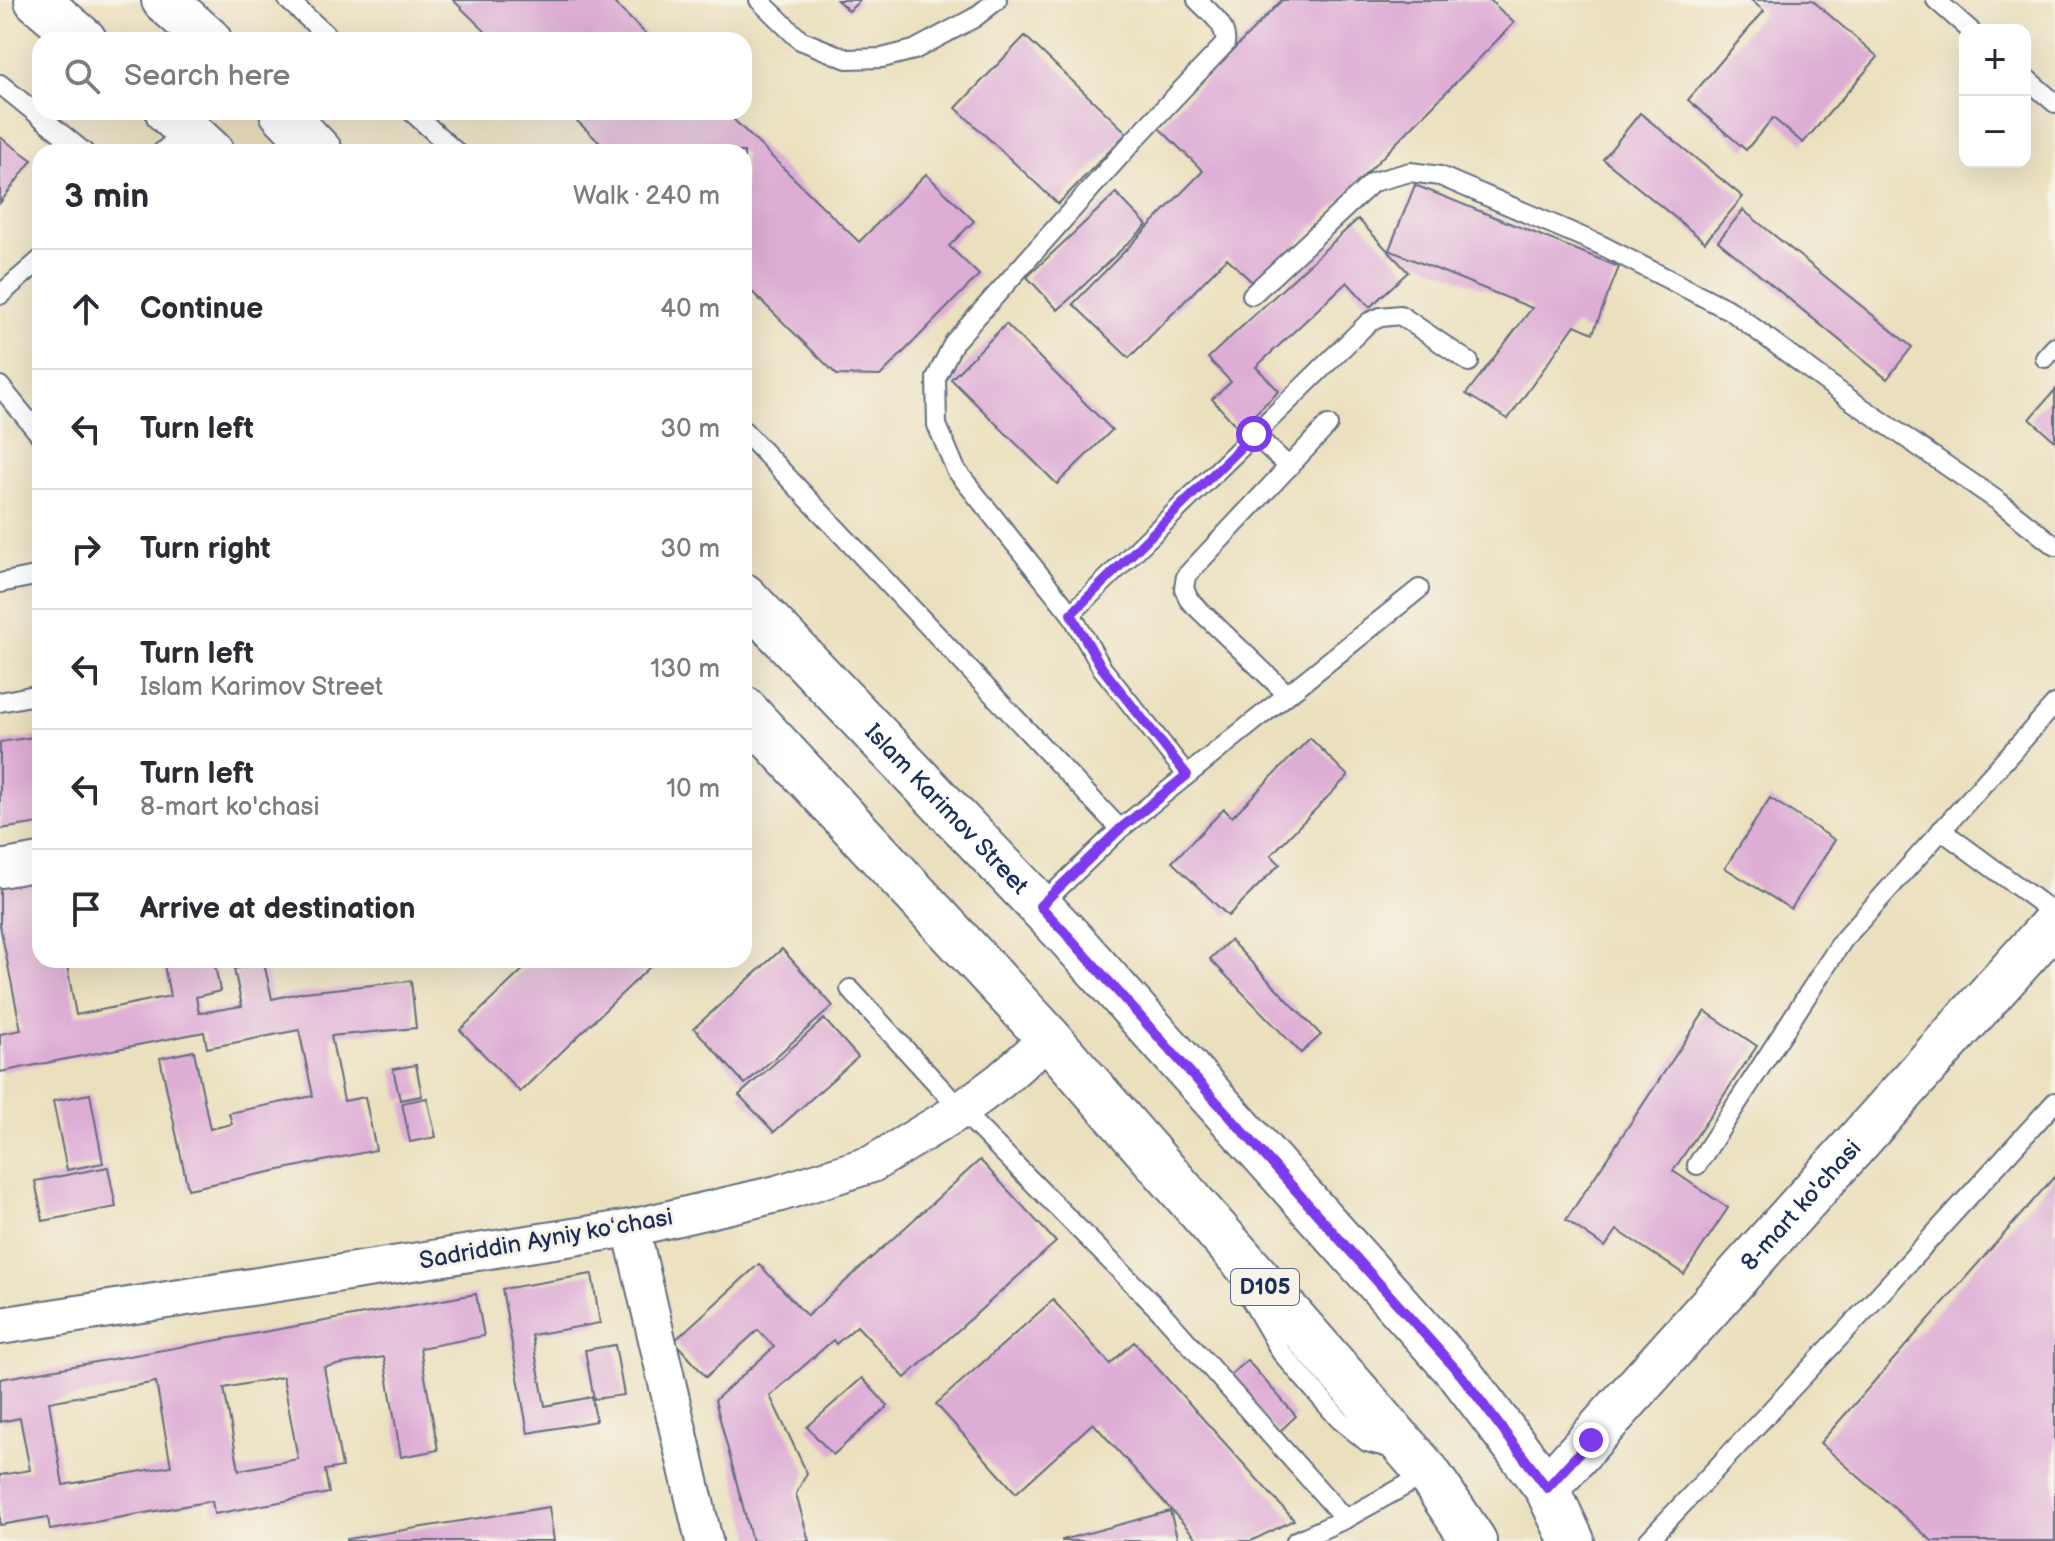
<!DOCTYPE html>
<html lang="en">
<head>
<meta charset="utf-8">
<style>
	:root { --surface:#fff; --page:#f7f7f7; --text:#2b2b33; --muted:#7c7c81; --line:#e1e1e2 }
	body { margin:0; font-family:"Balsamiq Sans",sans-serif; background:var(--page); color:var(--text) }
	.controls { position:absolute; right:24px; top:24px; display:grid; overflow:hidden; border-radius:16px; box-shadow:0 8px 32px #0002 }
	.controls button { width:72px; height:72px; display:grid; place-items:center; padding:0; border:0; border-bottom:2px solid var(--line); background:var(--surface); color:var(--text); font:40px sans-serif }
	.stop { position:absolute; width:24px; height:24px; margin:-18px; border:6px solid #7c3aed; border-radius:50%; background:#fff }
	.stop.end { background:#7c3aed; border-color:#fff; box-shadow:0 2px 8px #0008 }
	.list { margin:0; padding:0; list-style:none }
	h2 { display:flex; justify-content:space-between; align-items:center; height:104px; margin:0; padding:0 32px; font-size:34px }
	h2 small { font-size:26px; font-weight:400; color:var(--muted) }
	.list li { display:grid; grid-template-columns:52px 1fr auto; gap:24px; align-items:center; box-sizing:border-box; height:120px; padding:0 32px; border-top:2px solid var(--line) }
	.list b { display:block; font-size:30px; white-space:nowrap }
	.list p { margin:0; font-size:26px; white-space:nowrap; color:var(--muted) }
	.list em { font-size:26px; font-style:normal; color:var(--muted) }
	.icon { flex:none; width:44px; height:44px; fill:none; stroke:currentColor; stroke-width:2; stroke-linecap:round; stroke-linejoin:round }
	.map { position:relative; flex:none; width:2055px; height:1541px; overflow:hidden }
	.search { position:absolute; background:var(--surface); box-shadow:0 8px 32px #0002; left:32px; top:32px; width:720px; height:88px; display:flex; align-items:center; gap:20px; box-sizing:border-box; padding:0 28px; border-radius:24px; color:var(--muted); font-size:30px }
	.panel { position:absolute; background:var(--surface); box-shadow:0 8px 32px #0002; left:32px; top:144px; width:720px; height:824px; border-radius:24px }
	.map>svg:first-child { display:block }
	.building { fill:#deadd6; fill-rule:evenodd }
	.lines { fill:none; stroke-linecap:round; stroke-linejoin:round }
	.service-casing { stroke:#646d80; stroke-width:22 }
	.minor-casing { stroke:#646d80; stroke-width:40 }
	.tertiary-casing { stroke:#646d80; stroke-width:48 }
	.primary-casing { stroke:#646d80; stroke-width:48 }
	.service { stroke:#fff; stroke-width:18 }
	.minor { stroke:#fff; stroke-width:36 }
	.tertiary { stroke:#fff; stroke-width:44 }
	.primary { stroke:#fff; stroke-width:44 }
	.route { stroke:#7c3aed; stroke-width:10 }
	.labels { text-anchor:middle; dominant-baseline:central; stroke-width:6; stroke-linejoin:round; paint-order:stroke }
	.shield { fill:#f7f3e8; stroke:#5d6a87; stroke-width:2 }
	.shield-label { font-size:22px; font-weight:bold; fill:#1b2f5e }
	.street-label { font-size:24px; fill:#1b2f5e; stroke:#f7f3e8 }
</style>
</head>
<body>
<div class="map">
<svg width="2055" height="1541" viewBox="0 0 2055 1541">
	<rect width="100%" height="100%" fill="#f7f3e8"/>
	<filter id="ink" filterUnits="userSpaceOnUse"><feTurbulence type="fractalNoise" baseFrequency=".0125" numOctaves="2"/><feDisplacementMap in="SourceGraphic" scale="16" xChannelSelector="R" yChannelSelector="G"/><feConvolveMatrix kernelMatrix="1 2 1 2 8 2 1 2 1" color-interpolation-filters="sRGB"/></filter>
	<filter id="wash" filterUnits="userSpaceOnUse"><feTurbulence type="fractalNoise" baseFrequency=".006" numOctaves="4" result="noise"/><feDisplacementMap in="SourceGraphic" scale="32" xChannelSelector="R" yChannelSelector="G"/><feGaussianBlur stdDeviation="1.8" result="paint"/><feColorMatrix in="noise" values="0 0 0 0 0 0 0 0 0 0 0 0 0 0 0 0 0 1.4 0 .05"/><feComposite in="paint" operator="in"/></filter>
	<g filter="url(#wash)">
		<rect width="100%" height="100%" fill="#ebe0be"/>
		<g id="blocks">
			<g class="building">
				<path d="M453 0H611L652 40H494Z"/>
				<path d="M837 0H860L849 11Z"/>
				<path d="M1282 0H1490L1514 23 1256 286 1227 258 1129 358 1073 304 1203 171 1158 127Z"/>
				<path d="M1751 0H1812L1878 57 1803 143 1773 118 1746 150 1688 100 1764 11Z"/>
				<path d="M1025 36 1127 133 1058 204 956 108Z"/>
				<path d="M568 112H726L859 242 926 174 974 221 949 246 979 275 880 376 837 375 744 284V152H609Z"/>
				<path d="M1640 113 1743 197 1705 242 1603 159Z"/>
				<path d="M0 137 32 160 0 203Z"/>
				<path d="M1415 185 1619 267 1593 333 1575 325 1508 419 1466 394 1532 308 1389 250Z"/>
				<path d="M1116 193 1147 225 1058 310 1027 277Z"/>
				<path d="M1743 210 1912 347 1887 379 1718 241Z"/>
				<path d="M1358 219 1408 272 1370 307 1347 282 1256 367 1279 391 1239 429 1212 399 1231 382 1208 358Z"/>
				<path d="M1006 324 1112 430 1057 484 951 379Z"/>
				<path d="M2055 390V441L2030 419Z"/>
				<path d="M40 736V823L0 829V742Z"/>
				<path d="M1310 738 1348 776 1271 855 1280 864 1228 916 1172 862 1224 809 1232 817Z"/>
				<path d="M1770 798 1835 840 1791 909 1725 868Z"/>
				<path d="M40 873V960H66L76 1015 170 996 163 960H214L220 991 196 997 199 1013 242 1006 234 969 264 963 272 999 304 992 411 981 416 1028 331 1036 344 1101 365 1097 376 1150 188 1189 160 1058 194 1051 210 1129 232 1124 229 1113 313 1096 299 1030 207 1048 204 1032 0 1072V1034L21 1030 0 926V885Z"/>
				<path d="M1230 940 1321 1035 1301 1053 1210 959Z"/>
				<path d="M782 949 833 1006 745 1084 694 1028Z"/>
				<path d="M533 960H657L520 1092 460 1030Z"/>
				<path d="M1705 1011 1757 1046 1673 1171 1728 1208 1684 1274 1617 1230 1605 1247 1566 1220Z"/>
				<path d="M824 1019 858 1057 774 1132 739 1095Z"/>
				<path d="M416 1065 422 1096 400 1100 393 1069Z"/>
				<path d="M90 1094 103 1163 67 1170 53 1101Z"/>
				<path d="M427 1098 436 1137 410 1142 402 1103Z"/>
				<path d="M980 1160 1056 1242 905 1378 857 1326 836 1344 833 1340 770 1396 807 1473 796 1494 809 1541H752L715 1400 774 1347 758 1330 706 1377 674 1341 759 1264 807 1316Z"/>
				<path d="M108 1167 116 1207 43 1221 35 1181Z"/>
				<path d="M2055 1176V1541H1932L1820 1443Z"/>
				<path d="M592 1274 600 1323 532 1335 545 1406 592 1397 596 1421 528 1433 502 1289Z"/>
				<path d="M476 1294 484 1336 420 1348 438 1450 401 1457 384 1357 324 1367 342 1467 325 1470 329 1493 214 1514 212 1501 50 1530 48 1517 0 1525V1475L30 1470 20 1418 0 1422V1379ZM283 1377 298 1459 239 1470 224 1388ZM156 1382 171 1466 63 1485 49 1402Z"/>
				<path d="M1053 1300 1110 1364 1134 1342 1294 1520 1251 1541H1199L1093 1423 1016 1493 936 1404Z"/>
				<path d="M615 1345 624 1395 594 1399 585 1350Z"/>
				<path d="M1247 1360 1296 1416 1278 1433 1228 1377Z"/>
				<path d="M862 1378 888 1406 833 1455 807 1427Z"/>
				<path d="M549 1507 554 1541H347V1539Z"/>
				<path d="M1170 1511 1178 1541H1062V1540Z"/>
			</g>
		</g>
	</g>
	<g filter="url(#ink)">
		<use href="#blocks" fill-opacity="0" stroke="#646d80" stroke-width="2"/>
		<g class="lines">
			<g class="service-casing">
				<g id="service">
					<path d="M288 0 332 40"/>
					<path d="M759 0 800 40 847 59 882 58 914 50 974 18 997 0"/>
					<path d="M1936 0 1970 30"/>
					<path d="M2025 77 2055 103"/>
					<path d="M0 84 84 152"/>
					<path d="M412 112 456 152"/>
					<path d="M162 152 187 130"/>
					<path d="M0 295 40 260"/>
					<path d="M1252 295 1373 182 1410 172 1440 176 1601 245 1731 311 1848 398 1998 501 2055 546"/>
					<path d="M2045 358 2055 347"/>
					<path d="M0 386 40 435"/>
					<path d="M744 431 1120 829"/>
					<path d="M1254 434 1289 467"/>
					<path d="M0 583 40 575"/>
					<path d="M1071 614 1369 322 1381 317 1400 315 1469 362"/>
					<path d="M1287 694 1189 600 1184 588 1186 576 1328 425"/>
					<path d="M0 702 40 694"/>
					<path d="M1187 775 1102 668 1071 614 956 470 937 425 936 378 954 342 1136 138 1225 44C1228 25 1209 12 1197 0"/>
					<path d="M1941 830 2055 914"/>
					<path d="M1040 906 1120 829 1419 589"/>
					<path d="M850 989 961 1110 1161 1312 1345 1519"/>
					<path d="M1697 1165 1843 940 2055 704"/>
					<path d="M1244 1288 1281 1352 1339 1419 1367 1442 1397 1450"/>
					<path d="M1296 1541 1345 1519 1428 1473"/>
					<path d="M1648 1541 1867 1308 2055 1102"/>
				</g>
			</g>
			<g class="minor-casing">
				<g id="minor">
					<path d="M0 869 40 862"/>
					<path d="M631 1228 704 1541"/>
					<path d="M0 1326 631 1228 777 1194 872 1164 961 1110 1000 1081 1049 1038"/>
				</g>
			</g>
			<g class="tertiary-casing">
				<g id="tertiary">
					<path id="s1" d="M1547 1488 2055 922"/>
				</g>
			</g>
			<g class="primary-casing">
				<g id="primary">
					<path d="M37 0 84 40"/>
					<path d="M164 0 209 40"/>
					<path d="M168 112 211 152"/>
					<path d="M282 112 320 152"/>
					<path id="s2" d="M744 596 1069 937 1461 1375 1547 1488 1572 1541"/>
					<path d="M744 709 1049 1038 1428 1473 1474 1541"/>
				</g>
			</g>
			<use href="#service" class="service"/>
			<use href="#minor" class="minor"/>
			<use href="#tertiary" class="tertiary"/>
			<use href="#primary" class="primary"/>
		</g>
	</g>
	<g class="lines" filter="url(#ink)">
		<path class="route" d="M1254 434 1071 614 1102 668 1187 775 1120 829 1040 906 1069 937 1461 1375 1547 1488 1591 1440"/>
	</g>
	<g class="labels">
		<rect class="shield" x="1231" y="1269" width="68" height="36" rx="6"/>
		<g class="shield-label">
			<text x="1265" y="1287">D105</text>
		</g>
		<g class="street-label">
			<text stroke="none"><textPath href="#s2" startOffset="294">Islam Karimov Street</textPath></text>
			<text stroke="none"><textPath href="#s1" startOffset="380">8-mart ko'chasi</textPath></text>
			<text transform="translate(546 1239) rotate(-10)">Sadriddin Ayniy koʻchasi</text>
		</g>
	</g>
</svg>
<div class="controls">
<button>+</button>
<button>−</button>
</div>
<div class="stop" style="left:1254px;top:434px"></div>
<div class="stop end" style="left:1591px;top:1440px"></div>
<div class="search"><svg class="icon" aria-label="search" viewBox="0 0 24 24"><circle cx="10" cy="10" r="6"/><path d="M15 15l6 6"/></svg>Search here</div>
<section class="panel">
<h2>3 min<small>Walk · 240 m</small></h2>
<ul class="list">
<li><svg class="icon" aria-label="ahead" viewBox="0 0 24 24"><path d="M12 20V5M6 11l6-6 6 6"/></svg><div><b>Continue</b></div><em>40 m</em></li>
<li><svg class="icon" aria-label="left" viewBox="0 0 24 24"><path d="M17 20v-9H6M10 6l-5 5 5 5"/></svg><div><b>Turn left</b></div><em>30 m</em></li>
<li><svg class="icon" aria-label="right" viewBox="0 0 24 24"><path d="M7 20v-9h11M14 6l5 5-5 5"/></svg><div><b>Turn right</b></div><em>30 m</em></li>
<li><svg class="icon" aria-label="left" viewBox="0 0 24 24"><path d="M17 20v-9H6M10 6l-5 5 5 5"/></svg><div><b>Turn left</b><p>Islam Karimov Street</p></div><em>130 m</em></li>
<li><svg class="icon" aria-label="left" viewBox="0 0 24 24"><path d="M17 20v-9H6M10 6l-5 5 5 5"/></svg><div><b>Turn left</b><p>8-mart ko'chasi</p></div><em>10 m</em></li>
<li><svg class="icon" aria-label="arrive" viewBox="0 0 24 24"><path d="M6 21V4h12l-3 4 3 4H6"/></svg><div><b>Arrive at destination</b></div></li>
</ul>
</section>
</div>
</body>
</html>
